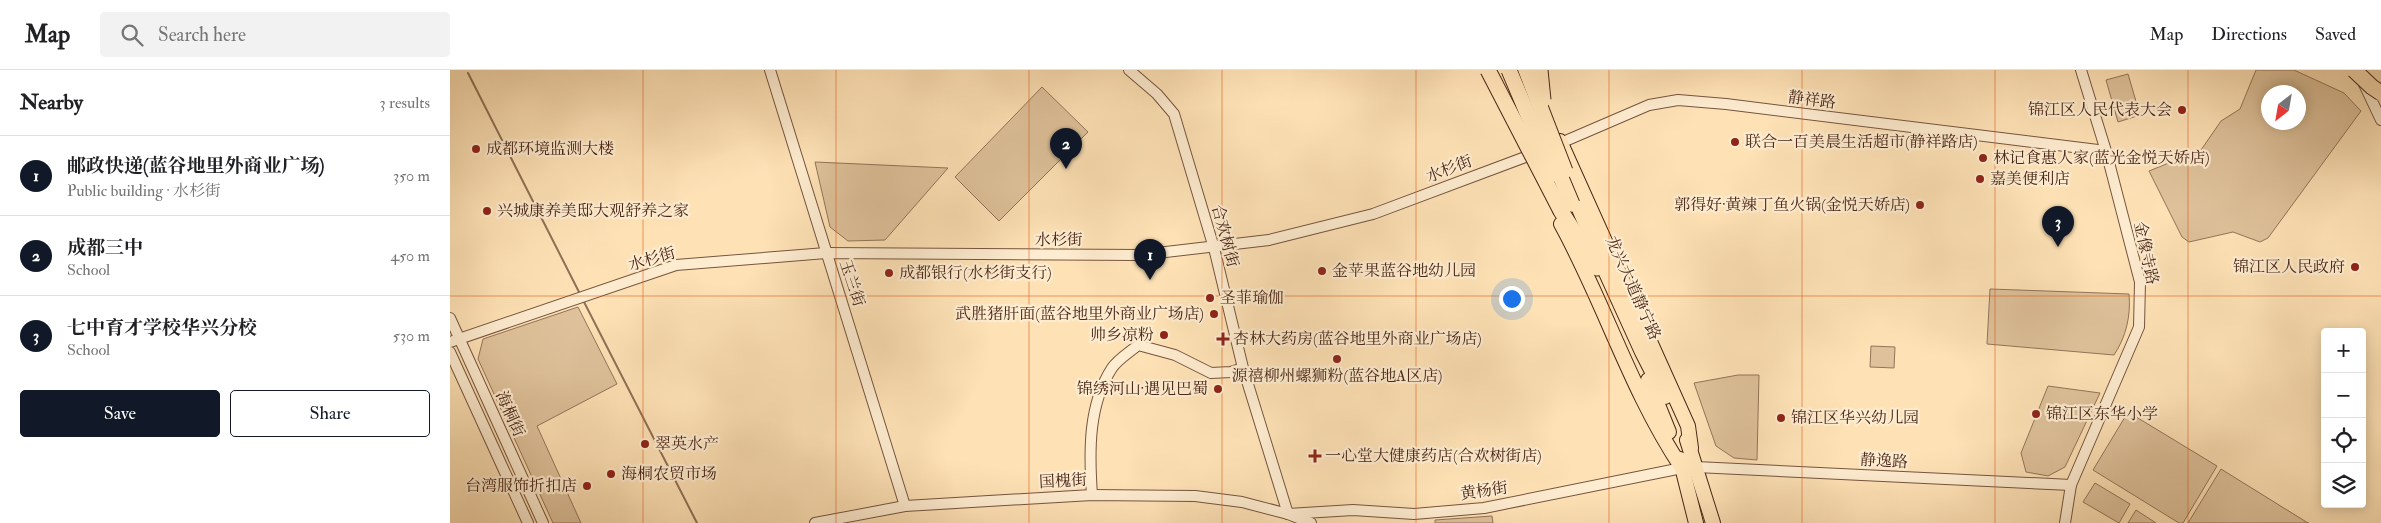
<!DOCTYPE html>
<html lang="en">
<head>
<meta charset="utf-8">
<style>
	:root { --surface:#fff; --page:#f2f2f2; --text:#202124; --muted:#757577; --line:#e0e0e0; --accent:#111827 }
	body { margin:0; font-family:"IM FELL Double Pica","Noto Serif SC",serif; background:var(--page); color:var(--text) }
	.controls { position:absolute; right:15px; bottom:15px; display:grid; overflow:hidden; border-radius:5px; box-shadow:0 2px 12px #0003 }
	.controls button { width:45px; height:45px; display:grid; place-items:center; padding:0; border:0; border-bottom:1px solid var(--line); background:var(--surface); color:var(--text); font:25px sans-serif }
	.compass { position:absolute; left:1811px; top:15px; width:45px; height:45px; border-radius:50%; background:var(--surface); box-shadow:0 2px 12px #0003; rotate:211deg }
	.you { position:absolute; left:1061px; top:228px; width:18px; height:18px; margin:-12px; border:4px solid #fff; border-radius:50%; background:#1a73e8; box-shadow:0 0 0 8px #1a73e833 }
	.badge { display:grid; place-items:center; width:32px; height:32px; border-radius:50%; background:var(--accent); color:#fff; font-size:16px; font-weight:700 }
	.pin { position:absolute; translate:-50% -41px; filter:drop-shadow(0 1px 2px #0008) }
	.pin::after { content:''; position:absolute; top:26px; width:18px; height:15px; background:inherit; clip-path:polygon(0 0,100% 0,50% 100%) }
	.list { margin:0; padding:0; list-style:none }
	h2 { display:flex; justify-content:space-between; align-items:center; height:65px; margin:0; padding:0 20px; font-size:21px }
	h2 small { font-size:16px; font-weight:400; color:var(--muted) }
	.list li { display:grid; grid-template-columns:32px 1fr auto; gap:15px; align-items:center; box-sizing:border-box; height:80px; padding:0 20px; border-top:1px solid var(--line) }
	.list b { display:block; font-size:19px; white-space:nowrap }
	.list p { margin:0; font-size:16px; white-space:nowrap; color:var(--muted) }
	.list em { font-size:16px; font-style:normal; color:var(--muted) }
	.actions { display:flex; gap:10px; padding:15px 20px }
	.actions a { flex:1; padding:11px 0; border:1px solid var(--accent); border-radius:5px; text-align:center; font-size:18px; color:var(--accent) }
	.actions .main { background:var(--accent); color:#fff }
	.icon { flex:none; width:28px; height:28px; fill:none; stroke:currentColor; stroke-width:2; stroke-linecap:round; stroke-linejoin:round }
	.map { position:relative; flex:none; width:1931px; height:453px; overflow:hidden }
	header { display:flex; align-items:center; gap:30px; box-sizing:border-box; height:70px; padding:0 25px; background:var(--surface); border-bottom:1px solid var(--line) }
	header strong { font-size:24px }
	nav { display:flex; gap:28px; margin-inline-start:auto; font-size:18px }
	.search { width:350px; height:45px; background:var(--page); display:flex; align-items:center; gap:12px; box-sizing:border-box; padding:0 18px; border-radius:5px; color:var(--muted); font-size:19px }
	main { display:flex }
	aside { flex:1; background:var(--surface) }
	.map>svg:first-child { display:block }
	.green { fill:#dfc29b; stroke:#947459; fill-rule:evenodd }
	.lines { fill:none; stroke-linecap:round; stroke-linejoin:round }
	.stream { stroke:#907056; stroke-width:2 }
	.minor-casing { stroke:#76553f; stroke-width:12 }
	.major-casing { stroke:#492617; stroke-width:16 }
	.highway-casing { stroke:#492617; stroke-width:17 }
	.minor { stroke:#feecd0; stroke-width:10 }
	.major { stroke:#fee2b6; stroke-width:14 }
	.highway { stroke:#fee2b6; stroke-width:15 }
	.highway-bridge-casing { stroke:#492617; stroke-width:17; stroke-linecap:butt }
	.highway-bridge { stroke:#fee2b6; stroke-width:15 }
	.grid { fill:none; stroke:#e0560d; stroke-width:1; stroke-opacity:0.55 }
	.poi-dot { fill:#8f2418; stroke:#feecd0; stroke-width:2 }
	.labels { text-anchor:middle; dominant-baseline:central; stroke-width:4.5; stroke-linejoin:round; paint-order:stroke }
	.street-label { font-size:16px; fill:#492617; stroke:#feecd0 }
	.poi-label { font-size:16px; fill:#492617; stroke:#feecd0; text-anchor:start }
</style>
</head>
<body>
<header>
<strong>Map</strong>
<div class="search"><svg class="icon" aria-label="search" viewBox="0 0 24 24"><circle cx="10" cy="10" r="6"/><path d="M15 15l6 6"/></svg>Search here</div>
<nav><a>Map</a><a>Directions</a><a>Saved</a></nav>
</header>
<main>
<aside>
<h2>Nearby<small>3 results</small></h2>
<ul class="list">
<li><span class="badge">1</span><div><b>邮政快递(蓝谷地里外商业广场)</b><p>Public building · 水杉街</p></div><em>350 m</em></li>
<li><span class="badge">2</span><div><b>成都三中</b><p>School</p></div><em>450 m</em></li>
<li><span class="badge">3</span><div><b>七中育才学校华兴分校</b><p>School</p></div><em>530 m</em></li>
</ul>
<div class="actions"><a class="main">Save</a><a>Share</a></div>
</aside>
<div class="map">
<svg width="1931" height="453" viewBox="0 0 1931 453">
	<rect width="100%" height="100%" fill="#fee2b6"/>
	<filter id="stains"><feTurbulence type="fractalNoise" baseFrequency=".004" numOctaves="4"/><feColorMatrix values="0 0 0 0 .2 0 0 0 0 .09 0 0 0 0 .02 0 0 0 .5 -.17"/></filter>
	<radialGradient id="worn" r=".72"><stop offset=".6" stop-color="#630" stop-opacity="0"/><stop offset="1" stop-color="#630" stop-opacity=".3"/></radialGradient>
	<g class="green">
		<path d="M1806 0H1844L1894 23 1911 41 1818 168 1810 172 1783 162 1739 172 1732 167 1699 101 1751 80 1771 51 1790 39ZM1818 22H1848V52H1818Z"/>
		<path d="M1678 4 1690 45 1668 52 1656 10Z"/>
		<path d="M592 17 638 62 549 151 505 107Z"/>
		<path d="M365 92 498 98 435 170 398 171 380 157Z"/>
		<path d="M1540 219 1679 224C1681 246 1676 267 1664 285L1537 274Z"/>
		<path d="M128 237 167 314 87 356 131 453H103L28 289 33 269Z"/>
		<path d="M1421 276 1445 277 1444 298 1420 297Z"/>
		<path d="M1288 305H1309L1307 390 1284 388 1266 376 1244 313Z"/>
		<path d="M1598 316 1650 323 1615 397 1598 406 1576 402 1571 383Z"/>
		<path d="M1678 342 1767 396 1733 453H1729L1643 400Z"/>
		<path d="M1771 399 1858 453H1859H1738Z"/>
		<path d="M1645 413 1680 434 1669 453 1633 432Z"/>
		<path d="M1686 440 1706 453H1678Z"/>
		<path d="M1042 446 1043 453H985V450Z"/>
	</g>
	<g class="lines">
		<g class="stream">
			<path d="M18 3 130 224"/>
			<path d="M133 230 247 453"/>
		</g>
		<g class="minor-casing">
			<g id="minor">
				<path d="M320 0 455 436"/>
				<path d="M679 0 707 24 724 44 764 178 793 298 838 444 903 440 964 444 1034 438 1232 398"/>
				<path d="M1913 12 1931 50"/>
				<path d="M1106 75 1199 35 1228 30 1276 34 1656 81"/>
				<path d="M0 248 93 453"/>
				<path d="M0 272 226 195 376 183 690 185 819 170 923 144 1086 83"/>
				<path d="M0 282 78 453"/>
				<path d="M1246 397 1621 415"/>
				<path d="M642 425C639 382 638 335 662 298 668 289 680 282 688 275L725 285 761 303 781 302 793 298"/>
				<path d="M365 453 455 436 642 425 745 426 792 432 838 444 861 453"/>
				<path d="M1615 453 1621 415 1689 257 1690 212 1656 81 1631 0"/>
			</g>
		</g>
		<g class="major-casing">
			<g id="major">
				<path d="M1906 0 1931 11"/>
				<path d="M1110 71 1238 356 1241 378"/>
				<path d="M1111 154C1155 234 1181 322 1232 398"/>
				<path d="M1137 161 1192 282 1215 327"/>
				<path d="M1198 310 1219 362"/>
				<path d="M1237 370 1263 453"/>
				<path d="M1230 389 1246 453"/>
			</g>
		</g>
		<g class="highway-casing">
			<g id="highway">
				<path d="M1930 0H1931"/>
				<path d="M1127 133 1143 170"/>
				<path d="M1111 141 1147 198"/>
			</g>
		</g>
		<use href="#minor" class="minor"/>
		<use href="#major" class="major"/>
		<use href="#highway" class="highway"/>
		<g class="highway-bridge-casing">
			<g id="highway-bridge">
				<path d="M1038 0 1111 141"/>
				<path d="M1059 0 1103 104"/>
				<path d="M1076 0 1115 101"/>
				<path d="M1090 0 1093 30"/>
				<path d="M1904 0 1922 17 1931 23"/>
				<path d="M1104 91 1122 134"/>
			</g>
		</g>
		<use href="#highway-bridge" class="highway-bridge"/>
	</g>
	<path class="grid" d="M193 0V453M386 0V453M579 0V453M772 0V453M966 0V453M1159 0V453M1352 0V453M1545 0V453M1738 0V453M0 226H1931"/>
	<g class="poi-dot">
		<circle cx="1732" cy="40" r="5"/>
		<circle cx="1285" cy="72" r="5"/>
		<circle cx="26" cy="79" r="5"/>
		<circle cx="1533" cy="88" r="5"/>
		<circle cx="1530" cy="109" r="5"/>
		<circle cx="1470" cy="135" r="5"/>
		<circle cx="37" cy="141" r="5"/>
		<circle cx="1905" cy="197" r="5"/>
		<circle cx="872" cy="201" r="5"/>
		<circle cx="439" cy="203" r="5"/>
		<circle cx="760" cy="228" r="5"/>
		<circle cx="764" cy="244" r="5"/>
		<circle cx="714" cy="265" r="5"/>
		<path d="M770.5 261.5h5v5h5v5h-5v5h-5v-5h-5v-5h5z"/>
		<circle cx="887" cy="289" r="5"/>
		<circle cx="768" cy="319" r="5"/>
		<circle cx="1586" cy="344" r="5"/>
		<circle cx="1331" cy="348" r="5"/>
		<circle cx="195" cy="374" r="5"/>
		<path d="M862.5 378.5h5v5h5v5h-5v5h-5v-5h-5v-5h5z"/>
		<circle cx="161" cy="404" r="5"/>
		<circle cx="137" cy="416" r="5"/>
	</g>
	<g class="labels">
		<g class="street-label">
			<text transform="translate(1362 30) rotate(7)">静祥路</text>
			<text transform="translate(999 99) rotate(-21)">水杉街</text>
			<text transform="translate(775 166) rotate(75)">合欢树街</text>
			<text x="609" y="170">水杉街</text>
			<text transform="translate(1696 183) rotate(78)">金像寺路</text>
			<text transform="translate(202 189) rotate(-16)">水杉街</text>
			<text transform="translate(402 213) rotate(72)">玉兰街</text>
			<text transform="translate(1183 218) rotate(66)">龙兴大道静宁路</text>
			<text transform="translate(60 344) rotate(66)">海桐街</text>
			<text transform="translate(1434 391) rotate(3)">静逸路</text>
			<text transform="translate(613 411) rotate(-3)">国槐街</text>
			<text transform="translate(1034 421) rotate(-8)">黄杨街</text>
		</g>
		<g class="poi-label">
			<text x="1722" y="40" text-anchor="end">锦江区人民代表大会</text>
			<text x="1295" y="72">联合一百美晨生活超市(静祥路店)</text>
			<text x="36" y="79">成都环境监测大楼</text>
			<text x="1543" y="88">林记食惠人家(蓝光金悦天娇店)</text>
			<text x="1540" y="109">嘉美便利店</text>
			<text x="1460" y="135" text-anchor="end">郭得好·黄辣丁鱼火锅(金悦天娇店)</text>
			<text x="47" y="141">兴城康养美邸大观舒养之家</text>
			<text x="1895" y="197" text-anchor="end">锦江区人民政府</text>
			<text x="882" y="201">金苹果蓝谷地幼儿园</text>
			<text x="449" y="203">成都银行(水杉街支行)</text>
			<text x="770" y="228">圣菲瑜伽</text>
			<text x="754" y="244" text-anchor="end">武胜猪肝面(蓝谷地里外商业广场店)</text>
			<text x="704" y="265" text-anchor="end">帅乡凉粉</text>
			<text x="783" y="269">杏林大药房(蓝谷地里外商业广场店)</text>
			<text x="887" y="306" text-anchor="middle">源禧柳州螺狮粉(蓝谷地A区店)</text>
			<text x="758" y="319" text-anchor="end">锦绣河山·遇见巴蜀</text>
			<text x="1596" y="344">锦江区东华小学</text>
			<text x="1341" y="348">锦江区华兴幼儿园</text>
			<text x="205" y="374">翠英水产</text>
			<text x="875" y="386">一心堂大健康药店(合欢树街店)</text>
			<text x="171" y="404">海桐农贸市场</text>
			<text x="127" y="416" text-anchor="end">台湾服饰折扣店</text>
		</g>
	</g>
	<rect width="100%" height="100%" filter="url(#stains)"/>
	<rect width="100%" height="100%" fill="url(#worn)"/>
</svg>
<div class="controls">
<button>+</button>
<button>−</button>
<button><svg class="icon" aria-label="locate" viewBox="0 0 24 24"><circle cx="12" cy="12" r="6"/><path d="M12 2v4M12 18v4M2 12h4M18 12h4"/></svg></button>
<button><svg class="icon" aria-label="layers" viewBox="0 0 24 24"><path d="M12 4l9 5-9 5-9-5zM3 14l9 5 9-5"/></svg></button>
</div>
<svg class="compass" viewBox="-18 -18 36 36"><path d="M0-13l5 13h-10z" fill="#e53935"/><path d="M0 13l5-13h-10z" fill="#757577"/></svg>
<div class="you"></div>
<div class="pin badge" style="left:700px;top:210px">1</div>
<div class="pin badge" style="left:616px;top:99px">2</div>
<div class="pin badge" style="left:1608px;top:177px">3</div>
</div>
</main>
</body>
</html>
